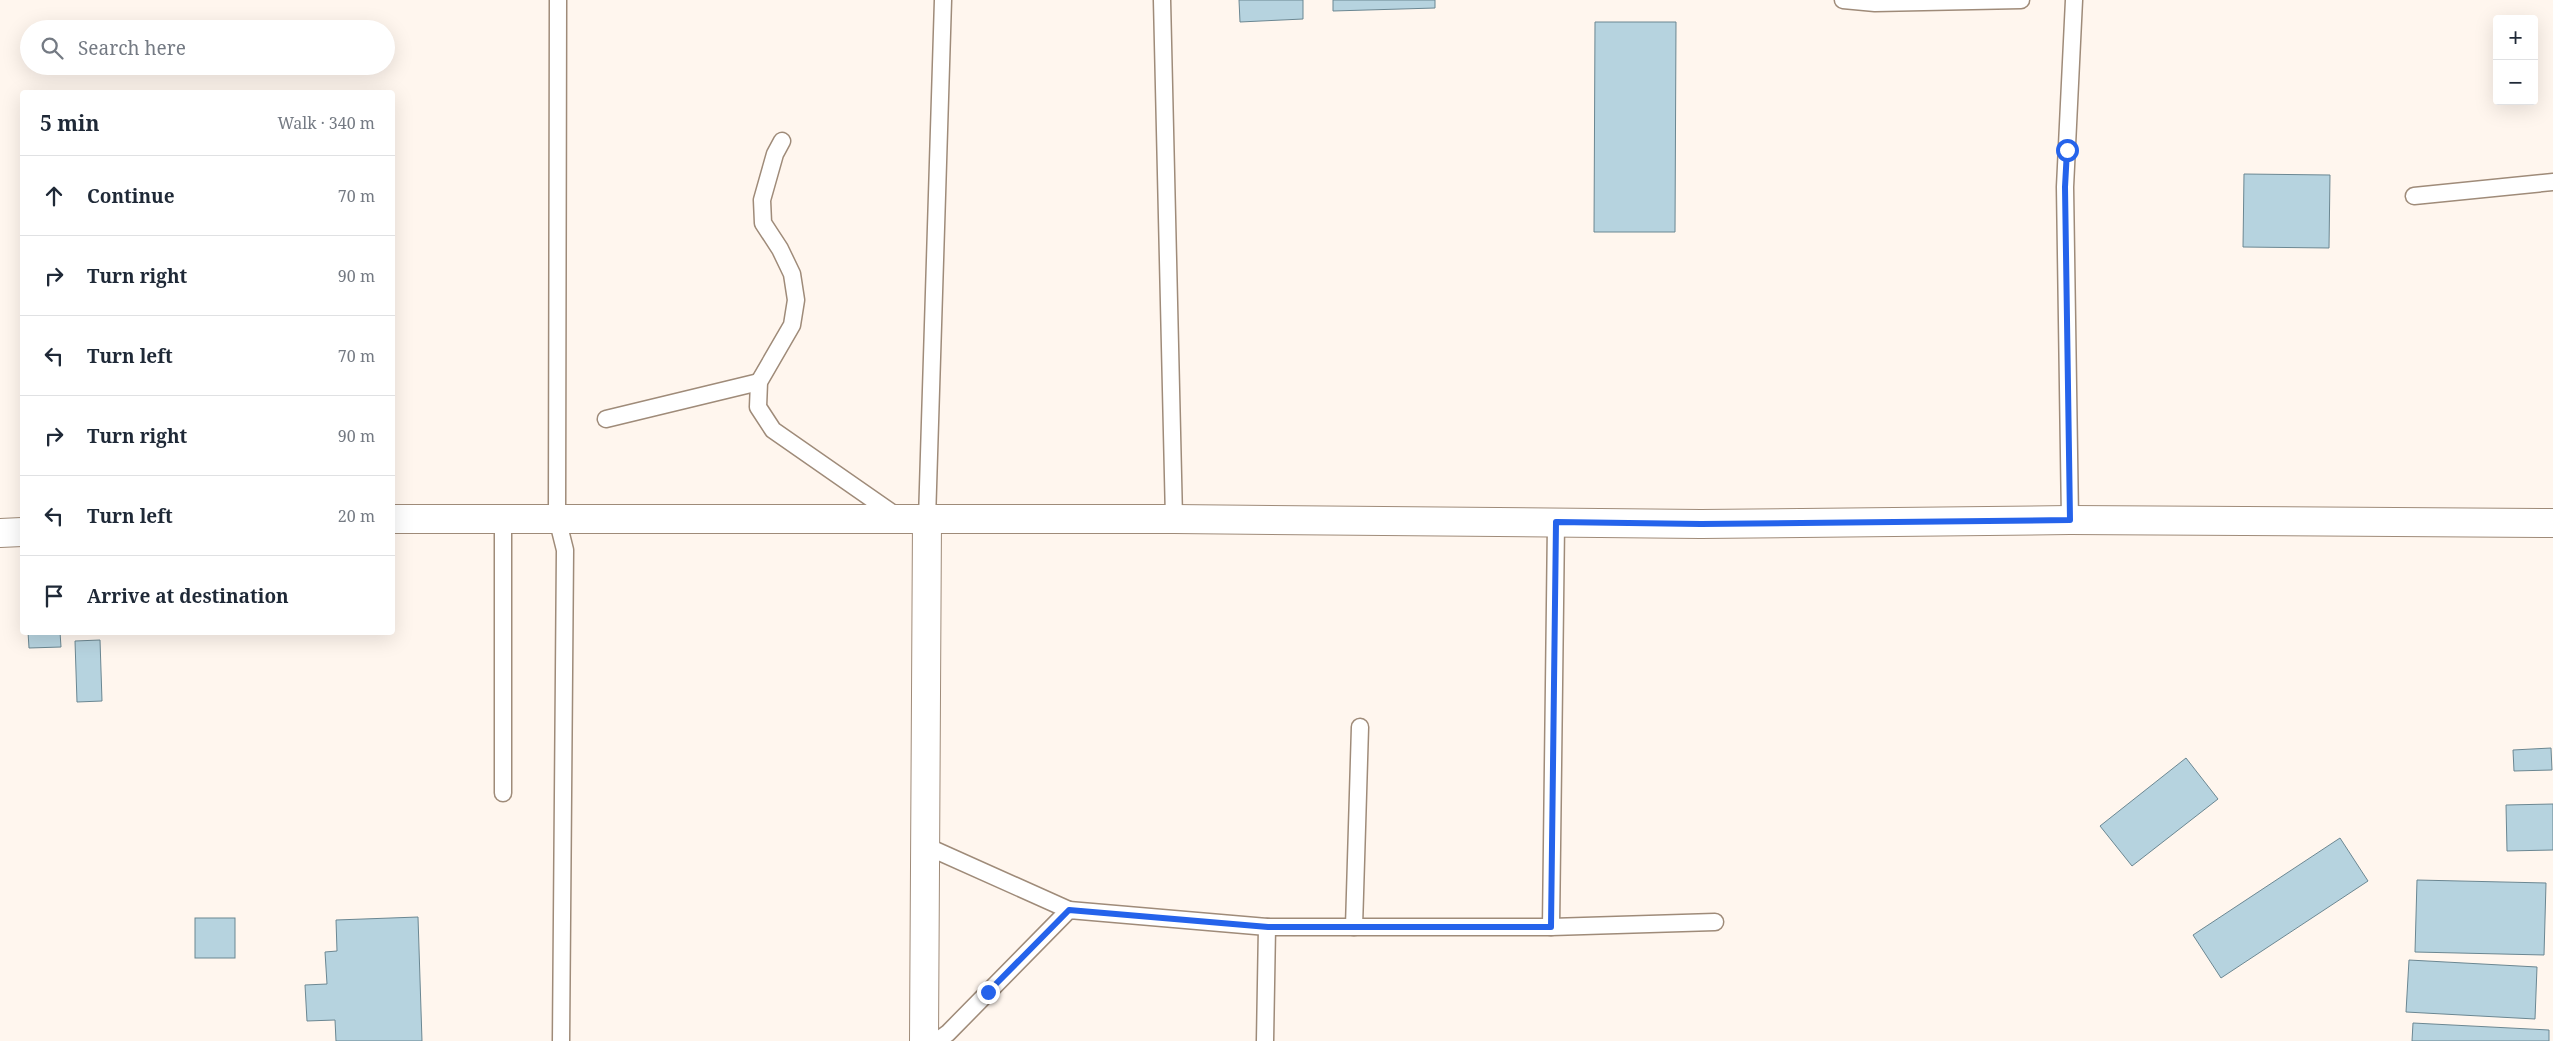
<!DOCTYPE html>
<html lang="en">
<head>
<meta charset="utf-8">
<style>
	:root { --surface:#fff; --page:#f6f6f7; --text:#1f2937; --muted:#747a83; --line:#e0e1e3 }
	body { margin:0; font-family:"Noto Serif",serif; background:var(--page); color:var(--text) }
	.controls { position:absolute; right:15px; top:15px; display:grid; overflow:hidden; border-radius:5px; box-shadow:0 5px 20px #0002 }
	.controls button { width:45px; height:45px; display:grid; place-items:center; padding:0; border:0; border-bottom:1px solid var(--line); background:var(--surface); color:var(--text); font:25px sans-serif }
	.stop { position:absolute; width:15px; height:15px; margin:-11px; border:4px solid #2563eb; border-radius:50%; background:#fff }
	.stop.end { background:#2563eb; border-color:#fff; box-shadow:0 1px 5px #0008 }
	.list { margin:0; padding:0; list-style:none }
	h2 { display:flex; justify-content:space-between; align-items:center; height:65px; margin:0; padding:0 20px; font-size:21px }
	h2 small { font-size:16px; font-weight:400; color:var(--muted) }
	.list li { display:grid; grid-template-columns:32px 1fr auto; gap:15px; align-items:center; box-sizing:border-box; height:80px; padding:0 20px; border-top:1px solid var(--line) }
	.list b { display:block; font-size:19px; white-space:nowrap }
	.list em { font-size:16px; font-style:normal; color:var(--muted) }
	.icon { flex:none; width:28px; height:28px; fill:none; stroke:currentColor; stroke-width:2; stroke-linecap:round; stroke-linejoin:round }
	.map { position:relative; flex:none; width:2553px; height:1041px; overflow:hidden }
	.search { position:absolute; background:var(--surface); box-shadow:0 5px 20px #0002; left:20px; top:20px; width:375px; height:55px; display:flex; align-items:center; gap:12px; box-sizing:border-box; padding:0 18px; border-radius:28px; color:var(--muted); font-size:19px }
	.panel { position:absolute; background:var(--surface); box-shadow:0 5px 20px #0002; left:20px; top:90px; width:375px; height:545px; border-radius:5px }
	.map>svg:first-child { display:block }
	.building { fill:#b6d3df; stroke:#6b8792 }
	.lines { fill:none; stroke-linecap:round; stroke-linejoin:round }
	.service-casing { stroke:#9f8b79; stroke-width:19 }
	.minor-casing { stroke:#9f8b79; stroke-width:30 }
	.service { stroke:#fff; stroke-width:16 }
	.minor { stroke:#fff; stroke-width:28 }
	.route { stroke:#2563eb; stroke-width:6 }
</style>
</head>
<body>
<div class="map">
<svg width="2553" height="1041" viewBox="0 0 2553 1041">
	<rect width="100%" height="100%" fill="#fff6ee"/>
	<g class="building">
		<path d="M1239 0H1303V19L1240 22Z"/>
		<path d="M1333 0H1435V8L1333 11Z"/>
		<path d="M1595 22H1676L1675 232H1594Z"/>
		<path d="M2244 174 2330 175 2329 248 2243 247Z"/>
		<path d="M28 632H60L61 647 29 648Z"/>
		<path d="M100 640 102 701 77 702 75 641Z"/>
		<path d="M2551 748 2552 770 2514 771 2513 750Z"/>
		<path d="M2186 758 2218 799 2132 866 2100 826Z"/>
		<path d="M2553 804V850L2507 851 2506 805Z"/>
		<path d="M2340 838 2368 881 2221 978 2193 935Z"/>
		<path d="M2417 880 2546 883 2544 955 2415 952Z"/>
		<path d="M418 917 422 1041H336L335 1020 307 1021 305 985 327 984 325 952 337 951 336 920Z"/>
		<rect x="195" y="918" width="40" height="40"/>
		<path d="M2409 960 2537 967 2535 1019 2406 1012Z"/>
		<path d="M2413 1023 2549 1030V1041H2412Z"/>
	</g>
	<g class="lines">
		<g class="service-casing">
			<g id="service">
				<path d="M558 0 557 518 565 550 561 1041"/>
				<path d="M1162 0 1174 519"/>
				<path d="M1843 0 1875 3 2021 0"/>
				<path d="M782 141 775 154 762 200 763 223 780 249 792 274 796 300 792 325 759 382 758 407 773 430 898 517"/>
				<path d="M2414 196 2553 182"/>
				<path d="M606 419 759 382"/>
				<path d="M927 520 943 0"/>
				<path d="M2070 520 2065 187 2074 0"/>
				<path d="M503 793V518"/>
				<path d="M926 846 1069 910"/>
				<path d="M1354 927 1360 727"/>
				<path d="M1551 927 1715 922"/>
				<path d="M937 1041 948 1033 1069 910 1267 927H1551L1556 523"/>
				<path d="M1265 1041 1267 927"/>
			</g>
		</g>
		<g class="minor-casing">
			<g id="minor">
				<path d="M392 519H1174L1701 524 2070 520 2553 523"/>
				<path d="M0 533 22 532"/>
				<path d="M924 1041 927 520"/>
			</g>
		</g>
		<use href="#service" class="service"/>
		<use href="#minor" class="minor"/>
	</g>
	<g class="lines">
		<path class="route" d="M988 992 1069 910 1268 927H1551L1556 522 1701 524 2070 520 2065 187 2067 150"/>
	</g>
</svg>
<div class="controls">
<button>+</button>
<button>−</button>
</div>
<div class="stop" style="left:2067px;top:150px"></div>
<div class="stop end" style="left:988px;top:992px"></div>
<div class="search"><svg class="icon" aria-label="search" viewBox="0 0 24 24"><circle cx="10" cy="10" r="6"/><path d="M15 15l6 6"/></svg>Search here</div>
<section class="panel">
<h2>5 min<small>Walk · 340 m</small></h2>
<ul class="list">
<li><svg class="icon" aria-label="ahead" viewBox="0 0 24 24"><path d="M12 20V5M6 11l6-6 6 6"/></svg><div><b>Continue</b></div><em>70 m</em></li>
<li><svg class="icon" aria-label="right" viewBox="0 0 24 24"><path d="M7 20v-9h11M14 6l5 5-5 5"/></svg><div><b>Turn right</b></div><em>90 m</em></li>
<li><svg class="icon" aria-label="left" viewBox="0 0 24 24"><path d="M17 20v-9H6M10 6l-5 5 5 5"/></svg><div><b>Turn left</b></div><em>70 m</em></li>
<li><svg class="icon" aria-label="right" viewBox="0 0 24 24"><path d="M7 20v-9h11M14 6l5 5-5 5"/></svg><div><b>Turn right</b></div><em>90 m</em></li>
<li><svg class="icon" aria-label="left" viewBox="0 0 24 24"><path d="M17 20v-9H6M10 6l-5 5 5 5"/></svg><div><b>Turn left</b></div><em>20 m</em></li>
<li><svg class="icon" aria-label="arrive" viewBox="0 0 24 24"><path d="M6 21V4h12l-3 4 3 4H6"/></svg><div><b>Arrive at destination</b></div></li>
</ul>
</section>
</div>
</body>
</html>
